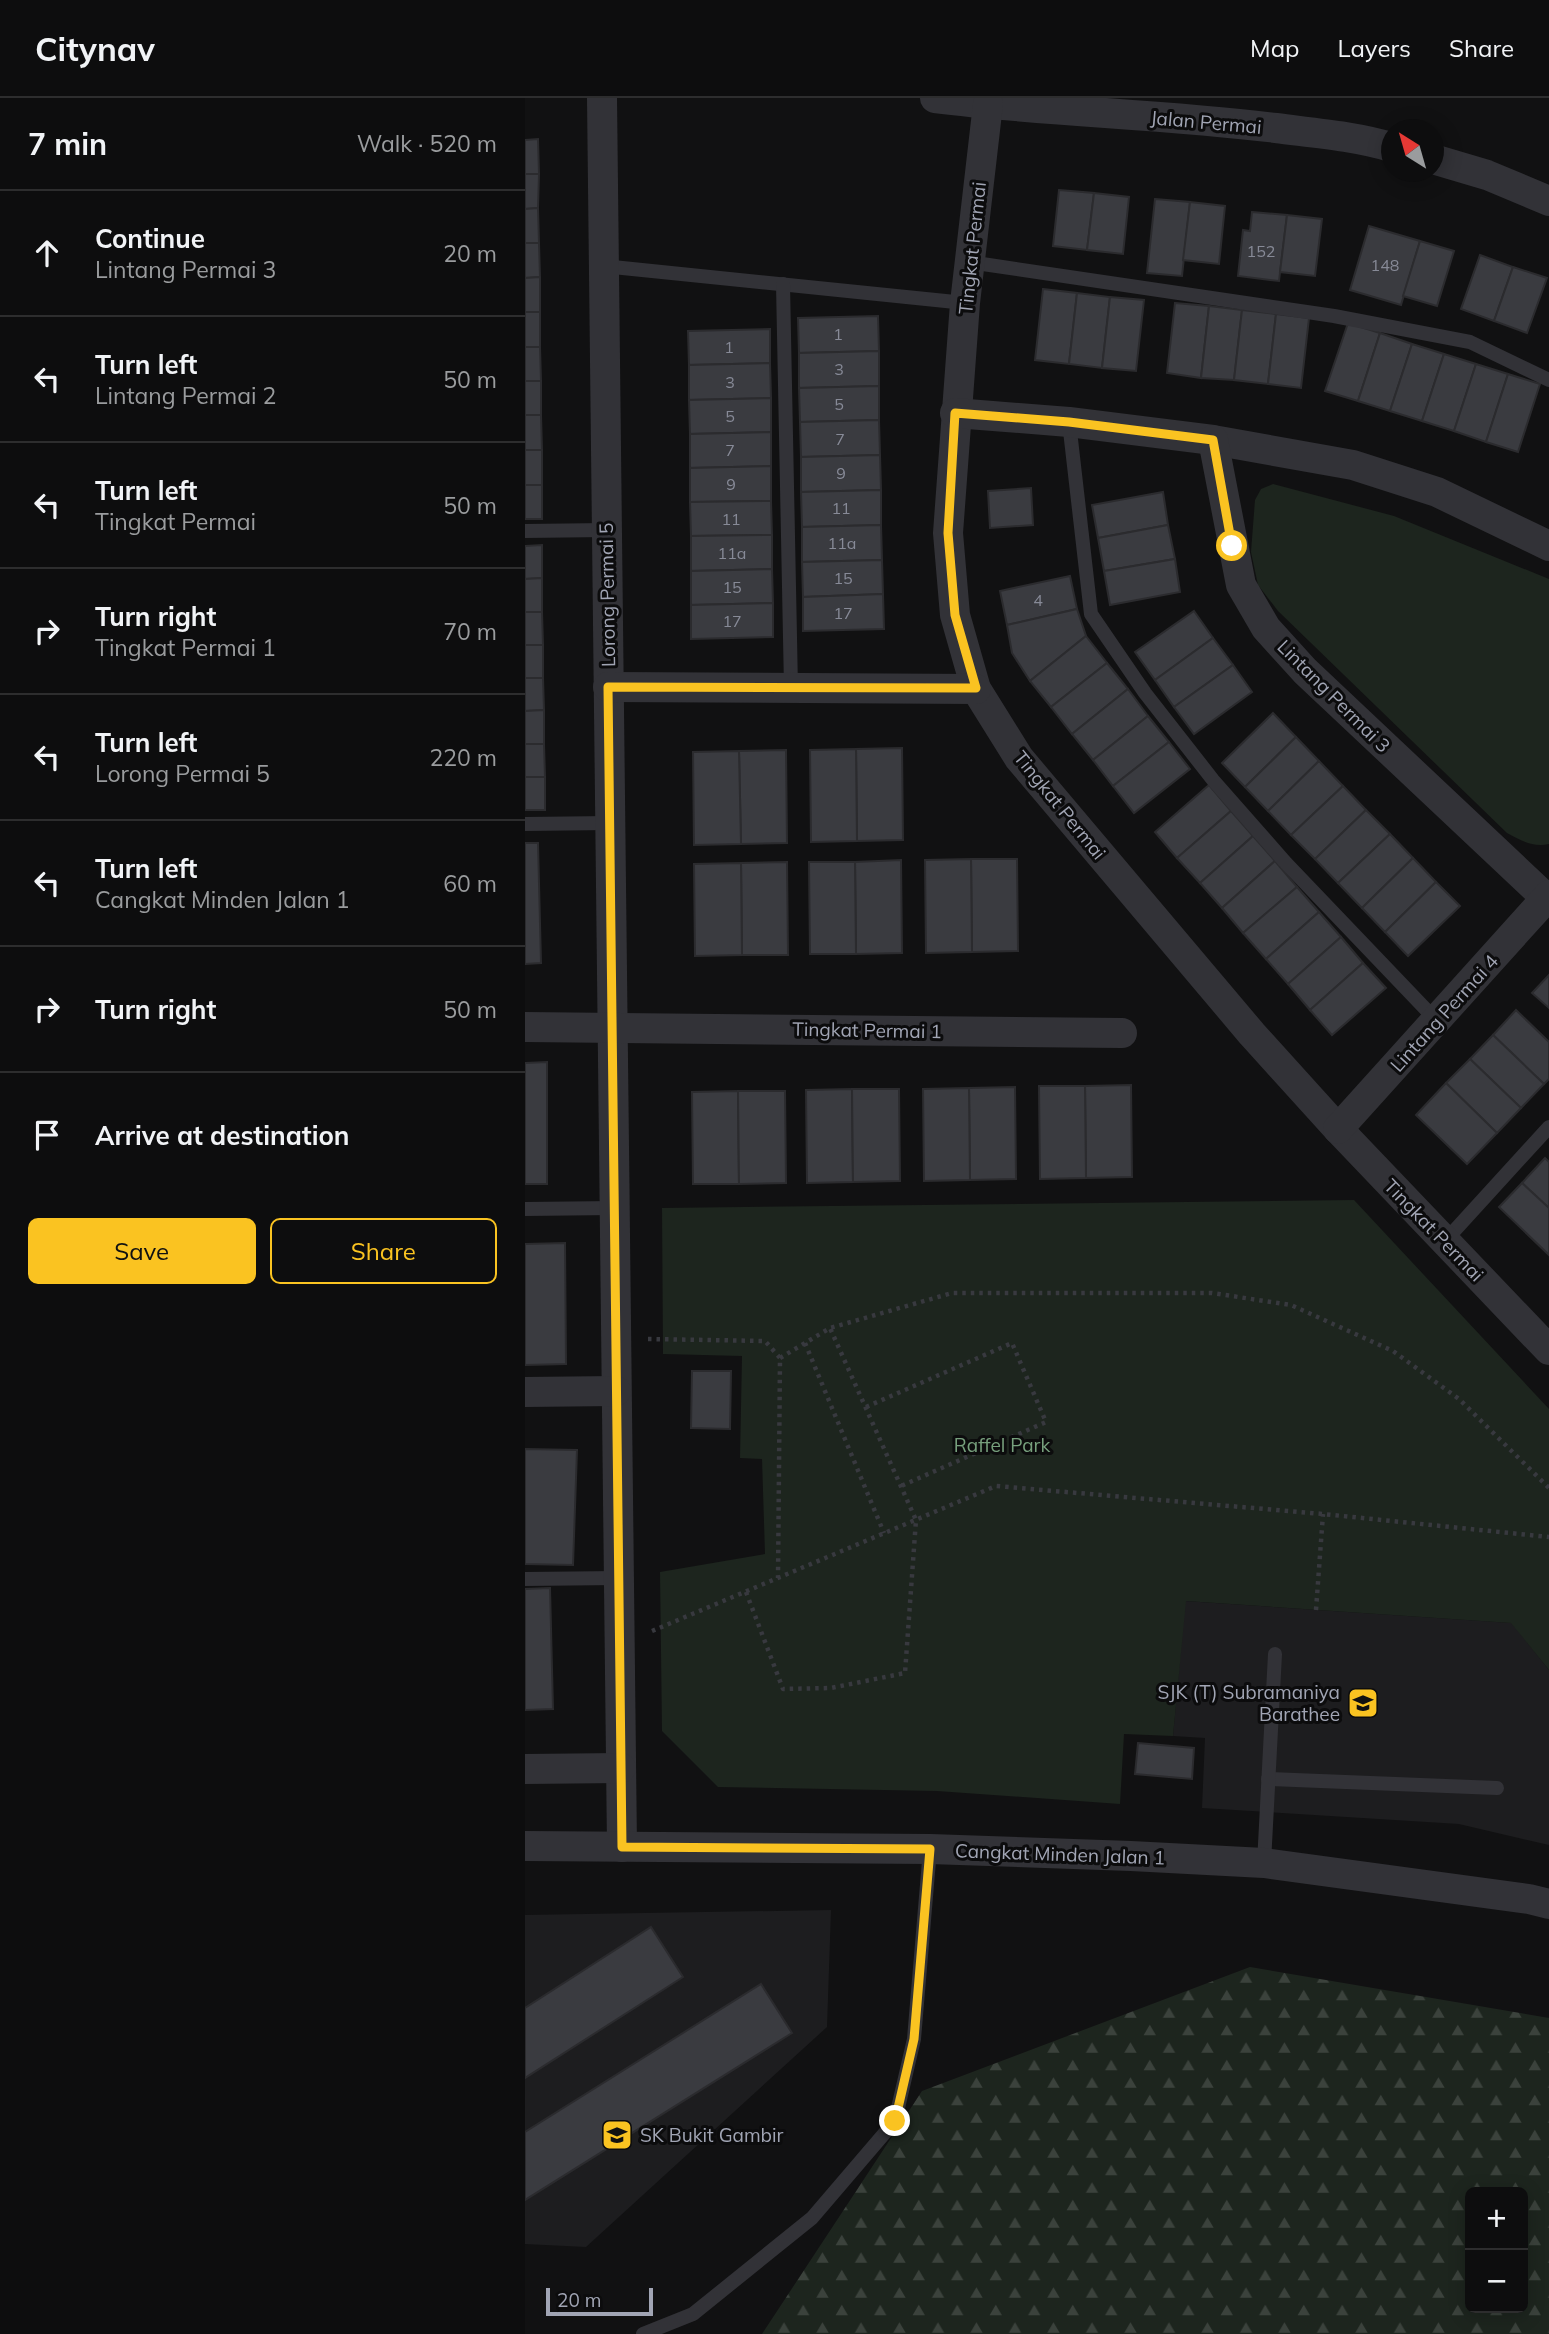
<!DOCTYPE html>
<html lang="en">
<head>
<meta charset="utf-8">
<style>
	:root { --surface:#0d0d0e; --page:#1b1b1c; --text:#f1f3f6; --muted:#9a9c9e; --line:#2d2d2e; --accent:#fac321 }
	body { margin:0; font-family:Mulish,sans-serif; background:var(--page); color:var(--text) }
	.controls { position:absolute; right:21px; bottom:21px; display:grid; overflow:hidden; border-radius:10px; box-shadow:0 4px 18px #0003 }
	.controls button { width:63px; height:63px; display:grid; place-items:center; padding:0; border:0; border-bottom:2px solid var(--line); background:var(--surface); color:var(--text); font:35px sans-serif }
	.compass { position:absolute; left:856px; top:21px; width:63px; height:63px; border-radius:50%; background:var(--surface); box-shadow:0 4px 18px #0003; rotate:323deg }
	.scale { position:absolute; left:21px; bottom:18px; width:107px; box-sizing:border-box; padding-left:7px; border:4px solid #a1a5b4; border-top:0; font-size:19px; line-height:24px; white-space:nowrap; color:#a1a5b4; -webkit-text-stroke:5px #0c0c0d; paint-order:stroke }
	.stop { position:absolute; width:21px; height:21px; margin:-16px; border:5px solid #fac321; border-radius:50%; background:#fff }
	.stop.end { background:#fac321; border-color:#fff; box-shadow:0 2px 7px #0008 }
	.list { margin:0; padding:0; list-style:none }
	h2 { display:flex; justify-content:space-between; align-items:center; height:91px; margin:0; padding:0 28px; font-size:30px }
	h2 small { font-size:23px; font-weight:400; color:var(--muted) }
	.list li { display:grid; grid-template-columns:46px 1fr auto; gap:21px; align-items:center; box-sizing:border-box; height:126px; padding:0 28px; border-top:2px solid var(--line) }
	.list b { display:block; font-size:26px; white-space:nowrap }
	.list p { margin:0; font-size:23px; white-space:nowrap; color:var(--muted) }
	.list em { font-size:23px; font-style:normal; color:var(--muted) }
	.actions { display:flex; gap:14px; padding:21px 28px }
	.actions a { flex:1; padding:16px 0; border:2px solid var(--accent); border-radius:10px; text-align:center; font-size:24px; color:var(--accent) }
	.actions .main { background:var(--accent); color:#111 }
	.icon { flex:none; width:38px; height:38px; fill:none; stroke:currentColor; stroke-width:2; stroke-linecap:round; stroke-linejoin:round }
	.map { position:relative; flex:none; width:1024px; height:2236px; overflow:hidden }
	header { display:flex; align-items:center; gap:42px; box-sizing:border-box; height:98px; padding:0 35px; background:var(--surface); border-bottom:2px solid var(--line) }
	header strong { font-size:33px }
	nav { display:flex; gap:38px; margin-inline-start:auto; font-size:24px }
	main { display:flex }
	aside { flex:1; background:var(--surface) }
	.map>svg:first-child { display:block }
	.built { fill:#1d1d1f }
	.forest { fill:url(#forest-firs); fill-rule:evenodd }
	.park { fill:#1d251e }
	.building { fill:#3a3b40; stroke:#2b2b2e; stroke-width:2 }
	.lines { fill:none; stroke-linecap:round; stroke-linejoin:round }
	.path { stroke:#38393f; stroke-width:4.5; stroke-dasharray:3.5 5; stroke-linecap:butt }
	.lane { stroke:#323237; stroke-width:14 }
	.street { stroke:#323237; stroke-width:30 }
	.route { stroke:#fac321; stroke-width:9 }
	.labels { text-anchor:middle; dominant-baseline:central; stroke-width:6; stroke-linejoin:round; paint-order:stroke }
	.number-label { font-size:16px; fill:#878a97 }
	.street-label { font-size:19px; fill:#a1a5b4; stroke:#0c0c0d }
	.park-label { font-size:19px; fill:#77a07d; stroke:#0c0c0d }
	.poi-label { font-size:19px; fill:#a1a5b4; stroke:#0c0c0d; text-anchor:end }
</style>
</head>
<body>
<header>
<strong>Citynav</strong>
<nav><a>Map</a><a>Layers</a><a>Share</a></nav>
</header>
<main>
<aside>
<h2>7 min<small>Walk · 520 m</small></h2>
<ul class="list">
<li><svg class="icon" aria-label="ahead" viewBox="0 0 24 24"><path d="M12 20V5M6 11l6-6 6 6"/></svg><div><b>Continue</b><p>Lintang Permai 3</p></div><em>20 m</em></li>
<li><svg class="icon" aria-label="left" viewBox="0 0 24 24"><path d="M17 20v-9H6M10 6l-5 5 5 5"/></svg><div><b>Turn left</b><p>Lintang Permai 2</p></div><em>50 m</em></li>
<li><svg class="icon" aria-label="left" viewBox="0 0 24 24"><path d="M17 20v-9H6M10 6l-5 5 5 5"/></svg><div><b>Turn left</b><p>Tingkat Permai</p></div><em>50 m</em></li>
<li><svg class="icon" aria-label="right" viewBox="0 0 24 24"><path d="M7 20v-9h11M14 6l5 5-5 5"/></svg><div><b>Turn right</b><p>Tingkat Permai 1</p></div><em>70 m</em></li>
<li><svg class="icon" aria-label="left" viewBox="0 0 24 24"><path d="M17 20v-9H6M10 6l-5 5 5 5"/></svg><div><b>Turn left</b><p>Lorong Permai 5</p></div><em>220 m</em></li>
<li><svg class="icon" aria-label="left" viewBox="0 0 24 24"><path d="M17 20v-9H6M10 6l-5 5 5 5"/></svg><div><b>Turn left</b><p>Cangkat Minden Jalan 1</p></div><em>60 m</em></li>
<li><svg class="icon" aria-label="right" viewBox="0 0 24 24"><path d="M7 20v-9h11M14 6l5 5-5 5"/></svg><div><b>Turn right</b></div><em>50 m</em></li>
<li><svg class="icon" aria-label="arrive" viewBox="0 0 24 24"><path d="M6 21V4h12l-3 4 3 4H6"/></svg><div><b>Arrive at destination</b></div></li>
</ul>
<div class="actions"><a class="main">Save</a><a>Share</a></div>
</aside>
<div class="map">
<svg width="1024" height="2236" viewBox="0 0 1024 2236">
	<defs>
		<pattern id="forest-firs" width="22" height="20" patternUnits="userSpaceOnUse" patternTransform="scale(1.75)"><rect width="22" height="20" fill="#1d251e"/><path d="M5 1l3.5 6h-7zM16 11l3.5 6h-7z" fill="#3b423c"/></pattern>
	</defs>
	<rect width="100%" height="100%" fill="#111112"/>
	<g class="built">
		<path d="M660 1503 987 1525 1024 1572V1747L934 1726 677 1710 680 1640 648 1638Z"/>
		<path d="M306 1812 302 1929 61 2149 0 2146V1817Z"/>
	</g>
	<path class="forest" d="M725 1869 1024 1920V2236H237L397 1993ZM945 2094H998V2210H945Z"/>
	<g class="park">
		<path d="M748 386 869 418 1024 481V746C1008 750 995 742 982 735L753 513 733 487 726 454 730 402 736 391Z"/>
		<path d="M829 1102 1024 1311V1572L986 1525 661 1503 648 1638 599 1636 595 1706 412 1693 193 1689 137 1633 135 1474 240 1456 237 1361 215 1360 217 1258 138 1256 137 1110Z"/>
	</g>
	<g class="building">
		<path d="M13 41 14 76H0V42Z"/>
		<path d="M0 76H14L13 110 0 111Z"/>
		<path d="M534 92 569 95 562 152 528 148Z"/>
		<path d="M569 95 604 99 598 156 562 152Z"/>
		<path d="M630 101 665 104 657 178 622 175Z"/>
		<path d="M665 104 700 108 694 166 658 162Z"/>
		<path d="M13 110 14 145H0V111Z"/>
		<path d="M727 114 762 117 754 183 713 178 718 132 725 133Z"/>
		<path d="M762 117 797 121 790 178 755 174Z"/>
		<path d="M844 128 895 143 876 207 825 192Z"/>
		<path d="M895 143 929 153 912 208 878 198Z"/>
		<path d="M0 145H14L15 179 0 180Z"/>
		<path d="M955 157 988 169 969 223 936 211Z"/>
		<path d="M988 169 1022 180 1002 235 969 223Z"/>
		<path d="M15 179V214H0V180Z"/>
		<path d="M518 191 552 195 544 266 510 262Z"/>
		<path d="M552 195 585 199 577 270 544 266Z"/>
		<path d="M585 199 619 202 611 273 577 270Z"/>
		<path d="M650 205 684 208 676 280 642 275Z"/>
		<path d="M684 208 717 212 709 282 676 280Z"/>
		<path d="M717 212 751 216 743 286 709 282Z"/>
		<rect x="0" y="214" width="15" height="35"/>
		<path d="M751 216 784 220 776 290 743 286Z"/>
		<path d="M353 218 354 253 274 255 273 220Z"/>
		<path d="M823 225 855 235 833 303 800 293Z"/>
		<path d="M245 231V265L164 267 163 233Z"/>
		<path d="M855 235 887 246 865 313 833 303Z"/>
		<path d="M887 246 919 256 897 323 865 313Z"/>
		<path d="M0 249H15L16 283H0Z"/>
		<path d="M354 253V288L274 290V255Z"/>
		<path d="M919 256 951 266 929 333 897 323Z"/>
		<path d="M245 265 246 300 164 302V267Z"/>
		<path d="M951 266 983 276 961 344 929 333Z"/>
		<path d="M983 276 1015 286 993 354 961 344Z"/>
		<rect x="0" y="283" width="16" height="34"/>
		<path d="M354 288V322L275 324 274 290Z"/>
		<path d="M246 300V334L165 336 164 302Z"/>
		<path d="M0 317H16L17 352H0Z"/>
		<path d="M354 322 355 357 276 359 275 324Z"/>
		<path d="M246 334V368L165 370V336Z"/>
		<rect x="0" y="352" width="17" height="35"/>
		<path d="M355 357 356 392 276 394V359Z"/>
		<path d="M246 368V403L165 404V370Z"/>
		<rect x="0" y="387" width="17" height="34"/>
		<path d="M506 390 508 427 465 430 463 393Z"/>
		<path d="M356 392V427L277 429 276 394Z"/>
		<path d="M638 394 643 427 573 440 567 407Z"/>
		<path d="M246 403 247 437 166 438 165 404Z"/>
		<path d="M356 427 357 462 277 464V429Z"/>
		<path d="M643 427 650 461 579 473 573 440Z"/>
		<path d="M247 437V471L166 473V438Z"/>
		<path d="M17 447V480L0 481V448Z"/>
		<path d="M650 461 655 494 585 507 579 473Z"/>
		<path d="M357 462 358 496 278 499 277 464Z"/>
		<path d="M247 471 248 505 166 507V473Z"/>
		<path d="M545 478 552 511 482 527 475 493Z"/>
		<path d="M17 480V514H0V481Z"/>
		<path d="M358 496 359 531 278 533V499Z"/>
		<path d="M248 505V539L166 541V507Z"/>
		<path d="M552 511 561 538 505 583 487 555 482 527Z"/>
		<path d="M669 513 688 540 630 582 610 554Z"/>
		<path d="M0 514H17L18 547H0Z"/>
		<path d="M561 538 582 565 526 609 505 583Z"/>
		<path d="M688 540 708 567 649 609 630 582Z"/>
		<rect x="0" y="547" width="18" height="33"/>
		<path d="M582 565 603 591 547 636 526 609Z"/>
		<path d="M708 567 727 594 669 636 649 609Z"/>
		<path d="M0 580H18L19 612 0 613Z"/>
		<path d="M603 591 623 618 568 662 547 636Z"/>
		<path d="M19 612V646H0V613Z"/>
		<path d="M748 615 771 639 720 689 697 665Z"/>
		<path d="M623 618 644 644 588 688 568 662Z"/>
		<path d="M771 639 794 663 743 713 720 689Z"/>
		<path d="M644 644 665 671 609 715 588 688Z"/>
		<path d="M0 646H19L20 679H0Z"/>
		<path d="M377 650 378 742 332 743 331 651Z"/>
		<path d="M331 651 332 743 286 744 285 652Z"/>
		<path d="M261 652 262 745 216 746 214 653Z"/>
		<path d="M214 653 216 746 169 747 168 654Z"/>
		<path d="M794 663 818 688 766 737 743 713Z"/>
		<rect x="0" y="679" width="20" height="33"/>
		<path d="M684 687 706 713 652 760 630 734Z"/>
		<path d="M818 688 841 712 790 761 766 737Z"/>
		<path d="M841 712 865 736 813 785 790 761Z"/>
		<path d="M706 713 728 738 675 785 652 760Z"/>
		<path d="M865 736 888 760 837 810 813 785Z"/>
		<path d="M728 738 750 763 697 810 675 785Z"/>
		<path d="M0 745H13L16 865 0 866Z"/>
		<path d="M888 760 911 784 860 834 837 810Z"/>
		<path d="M446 761H492L493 853 447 854Z"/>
		<path d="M446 761 447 854 401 855 400 762Z"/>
		<path d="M376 762 377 855 331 856 330 764Z"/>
		<path d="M750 763 772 789 718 835 697 810Z"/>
		<path d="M262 764 263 857H217L216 765Z"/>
		<path d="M284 764H330L331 856H285Z"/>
		<path d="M216 765 217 857 170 858 169 766Z"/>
		<path d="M911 784 935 808 883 858 860 834Z"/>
		<path d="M772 789 794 814 741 861 718 835Z"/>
		<path d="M794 814 816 839 763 886 741 861Z"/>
		<path d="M816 839 838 865 785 912 763 886Z"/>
		<path d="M838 865 861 890 807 937 785 912Z"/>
		<path d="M1024 877V910L1007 895Z"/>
		<path d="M991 912 1024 944V981L1019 986 968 937Z"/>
		<path d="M968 937 1019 986 996 1010 945 961Z"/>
		<path d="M945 961 996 1010 972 1035 921 985Z"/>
		<path d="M22 964V1086H0V965Z"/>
		<path d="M921 985 972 1035 942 1066 891 1017Z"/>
		<path d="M606 987 607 1079 561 1080 560 988Z"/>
		<path d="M514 988H560L561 1080 515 1081Z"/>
		<path d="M490 989 491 1081 445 1082 444 990Z"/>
		<path d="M444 990 445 1082 399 1083 398 991Z"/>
		<path d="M327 991 328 1084 282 1085 281 992Z"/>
		<path d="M327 991H374L375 1083 328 1084Z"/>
		<path d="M213 993 214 1086H168L167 994Z"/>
		<path d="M213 993H260L261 1085 214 1086Z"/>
		<path d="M1020 1060 1024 1064V1110L997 1085Z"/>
		<path d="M997 1085 1024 1110V1157L974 1109Z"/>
		<path d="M40 1145 41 1266 0 1267V1146Z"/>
		<path d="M167 1273H206L205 1331 166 1330Z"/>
		<path d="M0 1351 52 1352 48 1467 0 1466Z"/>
		<path d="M25 1490 28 1611 0 1612V1491Z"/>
		<path d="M613 1645 669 1650 667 1681 610 1676Z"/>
		<path d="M126 1829 158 1879 0 1980V1910Z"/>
		<path d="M236 1886 267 1935 0 2102V2034Z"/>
	</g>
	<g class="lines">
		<g class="path">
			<path d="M123 1241 240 1243 255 1260 253 1480"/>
			<path d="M280 1245 359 1435"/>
			<path d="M255 1260 305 1230 427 1195H687L766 1207 868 1253 934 1301 1024 1390"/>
			<path d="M341 1309 487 1245 521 1324 376 1388"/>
			<path d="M221 1494 258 1591 306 1590 380 1575 391 1422 305 1230"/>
			<path d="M791 1512 798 1416"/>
			<path d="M127 1533 471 1388 798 1416 1024 1439"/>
		</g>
		<g class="lane">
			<path d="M444 164 809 218 945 244 1024 282"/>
			<path d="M78 168 440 205"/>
			<path d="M258 186 266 590"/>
			<path d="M544 324 566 516 620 595 688 682 761 765 912 923"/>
			<path d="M0 433 82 432"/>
			<path d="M0 726 85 725"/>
			<path d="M0 1111 90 1110"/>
			<path d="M920 1143 1024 1029"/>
			<path d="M0 1481 94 1480"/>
			<path d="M743 1681 972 1690"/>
			<path d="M739 1765 750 1556"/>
			<path d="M118 2236 168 2216 287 2120 370 2023 389 1941 405 1751"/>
		</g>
		<g class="street">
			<path d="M77 0 97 1749"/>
			<path d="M410 0C523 14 638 16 751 30 790 35 829 38 866 49"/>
			<path d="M463 6 440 205 423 435 430 517 451 591 494 660 727 936 813 1031 1024 1252"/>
			<path d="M908 61 962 77 1024 103"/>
			<path d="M430 315 544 324 688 342 828 367 912 394 1024 448"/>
			<path d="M688 342 716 487 741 530 780 573 1021 800"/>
			<path d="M83 589 451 591"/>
			<path d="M0 929 597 935"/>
			<path d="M813 1031 1024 797"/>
			<path d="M0 1294 91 1293"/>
			<path d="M0 1671 96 1670"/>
			<path d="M0 1748 405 1751 606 1758 739 1765 1004 1801 1024 1806"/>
		</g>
	</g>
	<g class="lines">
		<path class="route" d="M370 2023 389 1941 405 1751 97 1749 83 589 451 590 430 517 423 435 430 315 544 324 688 342 707 448"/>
	</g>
	<defs>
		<g id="school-square" transform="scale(1.575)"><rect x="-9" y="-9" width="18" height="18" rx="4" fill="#fac321" stroke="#0c0c0d"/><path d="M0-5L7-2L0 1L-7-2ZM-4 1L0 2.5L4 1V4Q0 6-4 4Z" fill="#111"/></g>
	</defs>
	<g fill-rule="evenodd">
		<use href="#school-square" x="838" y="1605"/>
		<use href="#school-square" x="92" y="2037"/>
	</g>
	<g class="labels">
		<g class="number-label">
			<text x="736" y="153">152</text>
			<text x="860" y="167">148</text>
			<text x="313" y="236">1</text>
			<text x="204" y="249">1</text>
			<text x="314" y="271">3</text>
			<text x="205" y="284">3</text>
			<text x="314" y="306">5</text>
			<text x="205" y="318">5</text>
			<text x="315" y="341">7</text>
			<text x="205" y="352">7</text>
			<text x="316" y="375">9</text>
			<text x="206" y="386">9</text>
			<text x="316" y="410">11</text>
			<text x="206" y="421">11</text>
			<text x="317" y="445">11a</text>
			<text x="207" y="455">11a</text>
			<text x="318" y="480">15</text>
			<text x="207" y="489">15</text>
			<text x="513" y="502">4</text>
			<text x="318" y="515">17</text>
			<text x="207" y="523">17</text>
		</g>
		<g class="street-label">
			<text transform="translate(681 24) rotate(5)">Jalan Permai</text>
			<text transform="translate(447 150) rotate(-84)">Tingkat Permai</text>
			<text transform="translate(82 497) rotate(-91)">Lorong Permai 5</text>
			<text transform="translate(809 598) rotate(45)">Lintang Permai 3</text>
			<text transform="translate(535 707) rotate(51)">Tingkat Permai</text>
			<text transform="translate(919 915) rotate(-48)">Lintang Permai 4</text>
			<text transform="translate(342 932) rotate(1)">Tingkat Permai 1</text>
			<text transform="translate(909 1132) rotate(46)">Tingkat Permai</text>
			<text transform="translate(535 1756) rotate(2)">Cangkat Minden Jalan 1</text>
		</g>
		<g class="park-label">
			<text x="477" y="1347">Raffel Park</text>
		</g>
		<g class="poi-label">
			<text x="815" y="1594">SJK (T) Subramaniya<tspan x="815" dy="22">Barathee</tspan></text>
			<text x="115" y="2037" text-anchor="start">SK Bukit Gambir</text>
		</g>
	</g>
</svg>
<div class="controls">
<button>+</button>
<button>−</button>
</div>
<svg class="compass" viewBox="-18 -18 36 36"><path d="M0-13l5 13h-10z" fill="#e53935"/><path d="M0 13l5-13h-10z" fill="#9a9c9e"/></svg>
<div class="scale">20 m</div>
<div class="stop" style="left:707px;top:448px"></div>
<div class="stop end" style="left:370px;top:2023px"></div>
</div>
</main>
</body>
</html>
